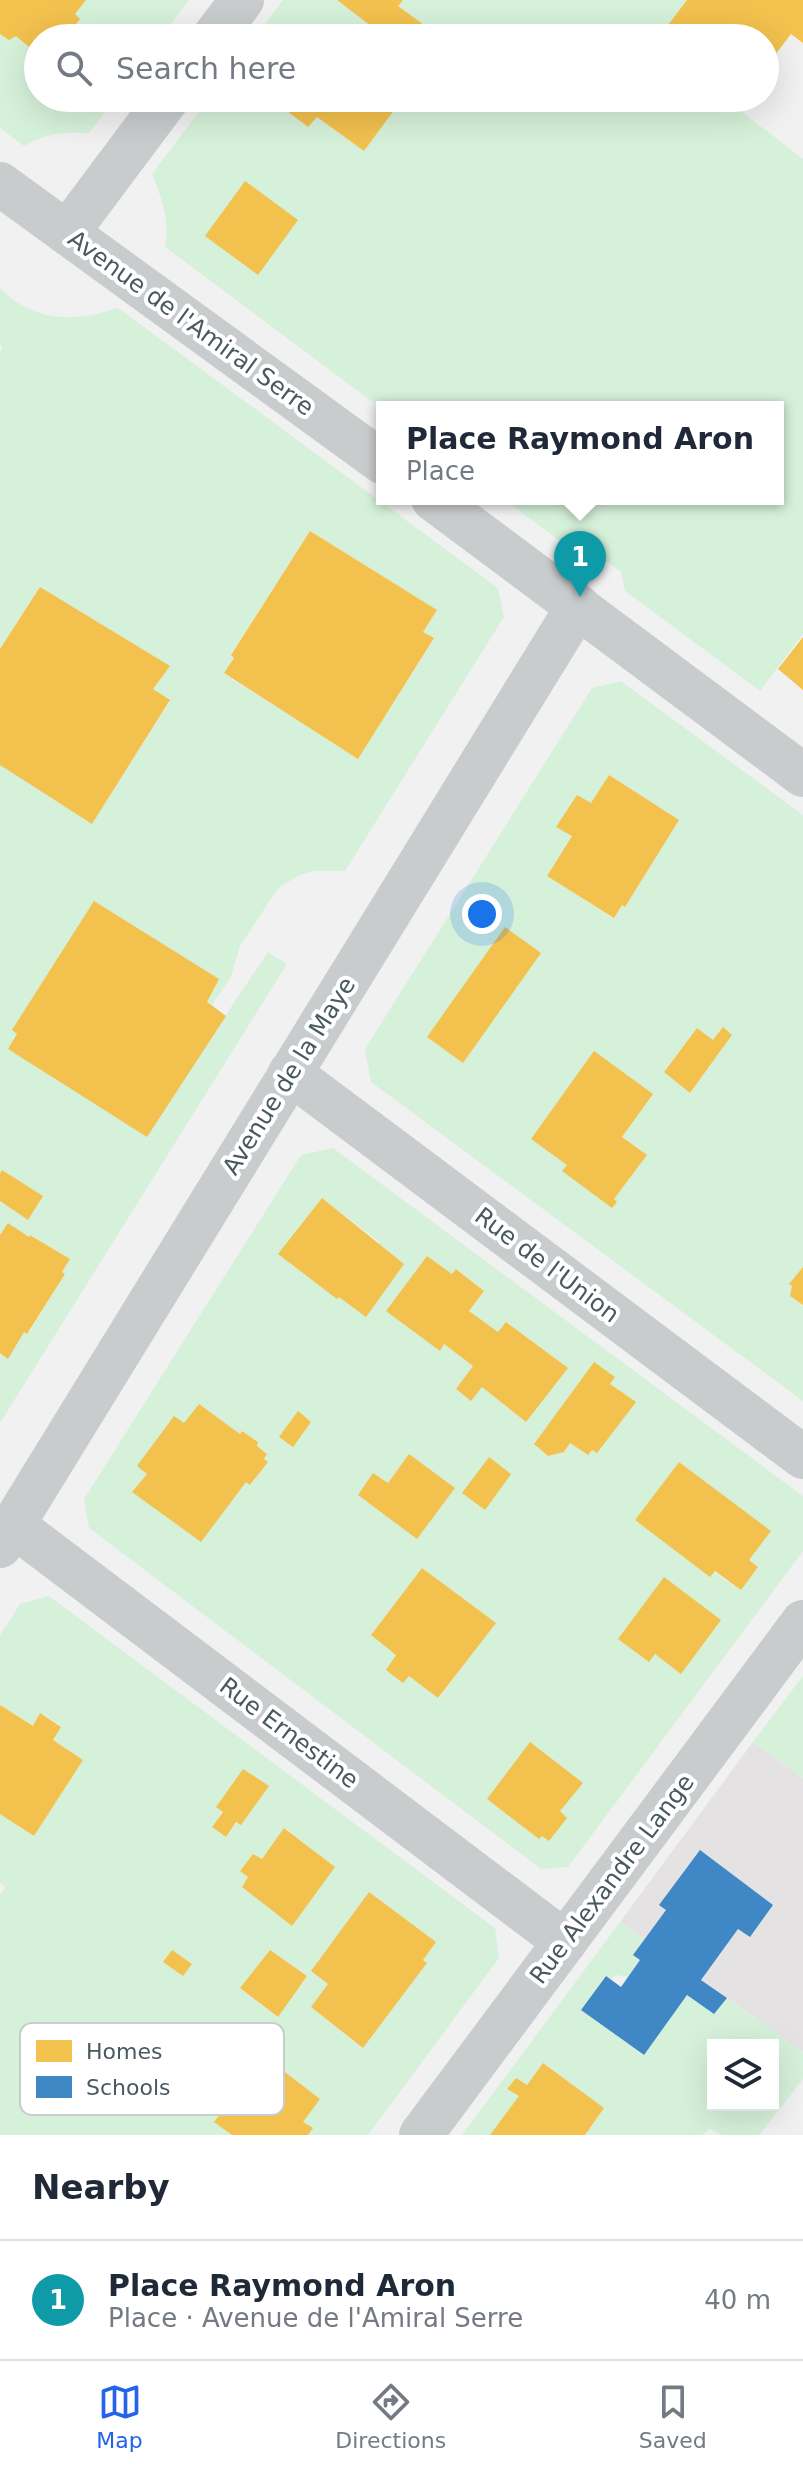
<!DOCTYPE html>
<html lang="en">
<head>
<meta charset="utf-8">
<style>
	:root { --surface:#fff; --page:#f2f2f3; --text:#1f2937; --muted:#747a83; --line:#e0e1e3; --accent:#2563eb }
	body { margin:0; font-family:"DejaVu Sans",sans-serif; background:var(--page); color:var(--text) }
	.controls { position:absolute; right:24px; bottom:24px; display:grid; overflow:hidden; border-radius:0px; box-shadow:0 8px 32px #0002 }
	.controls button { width:72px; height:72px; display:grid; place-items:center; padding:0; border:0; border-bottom:2px solid var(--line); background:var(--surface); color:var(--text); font:40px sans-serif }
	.you { position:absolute; left:482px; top:914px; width:28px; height:28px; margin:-20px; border:6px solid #fff; border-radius:50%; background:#1a73e8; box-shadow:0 0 0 12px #1a73e833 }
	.badge { display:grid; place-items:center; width:52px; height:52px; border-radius:50%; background:var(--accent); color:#fff; font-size:26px; font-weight:700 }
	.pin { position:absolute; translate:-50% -66px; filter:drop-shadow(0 2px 4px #0008) }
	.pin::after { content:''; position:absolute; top:42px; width:28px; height:24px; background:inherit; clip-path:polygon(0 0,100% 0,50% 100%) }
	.popup { position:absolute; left:376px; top:401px; width:408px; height:104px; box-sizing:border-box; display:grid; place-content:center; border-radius:0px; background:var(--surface); filter:drop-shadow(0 2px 6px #0005); font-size:26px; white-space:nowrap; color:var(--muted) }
	.popup b { font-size:30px; color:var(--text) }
	.popup::after { content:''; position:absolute; left:50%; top:100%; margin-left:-16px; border:16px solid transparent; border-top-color:var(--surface) }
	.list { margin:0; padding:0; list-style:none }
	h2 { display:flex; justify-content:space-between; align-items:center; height:104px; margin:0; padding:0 32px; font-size:34px }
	h2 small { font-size:26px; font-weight:400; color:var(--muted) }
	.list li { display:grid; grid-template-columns:52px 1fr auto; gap:24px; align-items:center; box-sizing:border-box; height:120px; padding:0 32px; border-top:2px solid var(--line) }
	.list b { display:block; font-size:30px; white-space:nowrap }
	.list p { margin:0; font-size:26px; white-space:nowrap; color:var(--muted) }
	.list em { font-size:26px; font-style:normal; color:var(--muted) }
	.icon { flex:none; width:44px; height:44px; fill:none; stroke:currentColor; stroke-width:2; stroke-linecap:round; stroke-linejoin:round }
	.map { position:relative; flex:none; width:803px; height:2135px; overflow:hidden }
	.search { position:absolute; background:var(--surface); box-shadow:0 8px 32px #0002; left:24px; right:24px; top:24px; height:88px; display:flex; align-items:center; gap:20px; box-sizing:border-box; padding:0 28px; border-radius:44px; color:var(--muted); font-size:30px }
	.sheet { height:224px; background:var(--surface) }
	nav { display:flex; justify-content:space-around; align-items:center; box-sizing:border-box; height:112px; border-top:2px solid var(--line); background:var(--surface); font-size:22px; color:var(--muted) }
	nav a { display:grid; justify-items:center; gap:4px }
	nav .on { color:var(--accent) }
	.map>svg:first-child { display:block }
	.education { fill:#e4e2e3 }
	.green { fill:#d6f1da; fill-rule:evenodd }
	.homes { fill:#f2c14e }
	.schools { fill:#3f88c5 }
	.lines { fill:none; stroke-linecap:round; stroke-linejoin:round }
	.street { stroke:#c9cccd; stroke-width:44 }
	.labels { text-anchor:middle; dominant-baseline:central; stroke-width:8; stroke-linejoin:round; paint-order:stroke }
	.street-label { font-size:24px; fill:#48595f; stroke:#fff }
	.key { fill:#fff; stroke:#c8cdcf; stroke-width:2 }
	.key-label { font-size:22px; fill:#48595f }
</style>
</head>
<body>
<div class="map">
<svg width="803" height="2135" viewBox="0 0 803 2135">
	<rect width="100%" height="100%" fill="#f2f1f1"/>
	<path class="education" d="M753 1742 803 1778V2052L620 1922Z"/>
	<g class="green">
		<path d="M86 0H189L160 38H65L75 14Z"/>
		<path d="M283 0H337L371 26 363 38H254Z"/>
		<path d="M403 0H687L658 38H442L398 6Z"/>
		<path d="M0 24 16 36 26 25 43 38H38V98H115L89 133C64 132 46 133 24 146L0 128Z"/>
		<path d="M209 98H270L308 126 317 117 364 151 403 98H724L803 159V634L760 691 625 591 621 572 588 547 571 549 503 499H778V407H382V409L165 247C170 220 162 199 152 174Z"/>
		<path d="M0 288C33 322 75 323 117 308L121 310 498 588 504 617 345 871H314L300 875 279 887 240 946 231 977 212 1005 225 1016 268 952 287 964 0 1423V1353L8 1358 24 1332 28 1334 65 1274 62 1272 70 1259 31 1235 29 1237 8 1223 0 1235V1201L28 1220 42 1197 3 1170 0 1174V765L92 824 170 701 153 689 169 666 40 587 0 649V352L3 348 0 345ZM310 531 437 610 423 632 434 639 358 758 224 674 234 658 231 654Z"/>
		<path d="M621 681 803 815V1267L790 1284 792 1286 790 1296 803 1305V1401L371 1082 365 1049 592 688ZM609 775 679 820 625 907 622 905 613 918 547 876ZM697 1028 723 1048 690 1093 664 1071ZM652 1094 622 1137 647 1155 614 1199 531 1139Z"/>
		<path d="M333 1148 803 1496V1551L568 1867 541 1869 89 1528 84 1499 301 1155ZM322 1198 379 1242 338 1299 279 1254ZM427 1256 452 1274 457 1269 484 1291 469 1311 498 1332 506 1322 567 1368 526 1422 482 1387 471 1400 456 1390 473 1366 444 1344 440 1350 386 1311ZM594 1362 614 1377 610 1384 592 1450 587 1455 570 1443 564 1452 548 1456 534 1444ZM199 1404 240 1434 242 1431 258 1442 257 1446 267 1454 264 1459 267 1462 251 1485 246 1482 133 1492ZM409 1454 455 1488 416 1538 358 1495 373 1473 388 1483ZM679 1462 770 1531 749 1560 758 1567 741 1590 635 1520ZM422 1568 495 1623 439 1698 404 1672 408 1664 371 1635ZM664 1578 721 1620 681 1673 655 1654 648 1661 618 1639Z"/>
		<path d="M49 1596 495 1928 499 1958 368 2135H296L215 2122 232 2135H0V1895L5 1887 0 1883V1814L34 1836 83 1760 53 1740 61 1726 40 1713 33 1726 0 1705V1635L20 1604ZM243 1769 237 1822 226 1837 212 1827 222 1812 216 1807ZM285 1828 335 1867 242 1887 248 1877 240 1871 253 1854 262 1859ZM369 1892 436 1942 423 1960 427 1963 363 2048 311 2007 328 1984 311 1971ZM270 1950 307 1976 277 2017 240 1988Z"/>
		<path d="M803 1676V1778L753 1742Z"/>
		<path d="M620 1922 644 1939 634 1955 640 1960 628 1977 616 1975 610 1980 605 1976 581 2010 643 2055 687 1995 714 2014 727 1998 803 2052V2079L759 2135H720L709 2128 703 2135H585L604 2108 543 2063 527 2085 516 2078 508 2088 519 2096 490 2135H462ZM713 2045H773V2105H713Z"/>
	</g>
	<g class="homes">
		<path d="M0 0H86L75 14 80 19 65 38H43L39 36 29 47 16 36 9 40 0 34Z"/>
		<path d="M337 0H403L398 6 442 38H363L371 26Z"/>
		<path d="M687 0H803V43L791 34 765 68V38H658Z"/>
		<path d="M270 98H403L364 151 317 117 308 127Z"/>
		<path d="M245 181 298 220 258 275 205 236Z"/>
		<path d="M310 531 437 610 423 632 434 638 358 759 224 673 234 658 231 655Z"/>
		<path d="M40 587 170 666 153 689 170 700 92 824 0 765V649Z"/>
		<path d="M803 637V690L778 669Z"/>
		<path d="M609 775 679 820 625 907 622 905 614 918 547 876 572 836 556 827 577 795 591 803Z"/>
		<path d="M94 901 219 979 207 1002 226 1016 147 1137 8 1049 17 1034 12 1030Z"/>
		<path d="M505 927 541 953 463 1063 427 1037Z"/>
		<path d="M723 1027 732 1035 690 1093 664 1072 697 1028 713 1040Z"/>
		<path d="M594 1051 653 1094 622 1137 647 1155 614 1199 617 1202 612 1208 562 1171 567 1165 531 1139Z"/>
		<path d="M2 1170 43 1196 28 1220 0 1201V1174Z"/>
		<path d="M322 1198 404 1264 366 1317 339 1297 337 1299 278 1254Z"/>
		<path d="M8 1223 29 1237 30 1235 70 1259 62 1272 65 1274 27 1334 24 1332 8 1359 0 1353V1235Z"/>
		<path d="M427 1256 452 1274 456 1269 484 1291 469 1311 498 1332 506 1322 568 1368 526 1422 482 1387 471 1401 456 1389 473 1366 444 1344 440 1351 386 1311Z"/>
		<path d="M803 1267V1305L790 1296 792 1286 789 1284Z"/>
		<path d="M594 1362 615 1377 610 1384 636 1402 597 1453 592 1450 588 1455 570 1443 564 1452 548 1456 534 1444Z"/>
		<path d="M199 1404 240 1434 242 1431 258 1442 257 1446 267 1454 264 1459 268 1462 250 1485 246 1482 201 1542 132 1492 147 1474 137 1466 174 1416 184 1423Z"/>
		<path d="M298 1411 311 1422 293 1447 279 1437Z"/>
		<path d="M409 1454 455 1488 417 1539 358 1495 373 1473 388 1483Z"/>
		<path d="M489 1457 511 1474 485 1510 462 1493Z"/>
		<path d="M679 1462 771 1531 749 1560 758 1567 741 1590 715 1571 710 1577 635 1520Z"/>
		<path d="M422 1568 496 1623 438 1698 409 1676 403 1683 386 1670 396 1655 371 1635Z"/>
		<path d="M664 1577 721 1620 681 1674 655 1654 649 1662 618 1639Z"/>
		<path d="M0 1705 33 1726 40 1713 61 1727 53 1740 83 1760 34 1836 0 1814Z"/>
		<path d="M530 1742 583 1783 560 1811 567 1818 549 1841 542 1836 539 1839 487 1799Z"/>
		<path d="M243 1769 269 1786 241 1825 236 1822 226 1837 212 1827 223 1812 216 1807Z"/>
		<path d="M284 1828 335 1867 292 1926 242 1887 248 1877 240 1871 253 1854 262 1859Z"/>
		<path d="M369 1892 436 1942 423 1960 427 1963 363 2048 311 2007 328 1984 311 1971Z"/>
		<path d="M172 1950 192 1964 183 1976 163 1962Z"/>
		<path d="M270 1950 307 1976 278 2017 240 1988Z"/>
		<path d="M264 2056 320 2099 303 2122 313 2128 308 2135H232L214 2122Z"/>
		<path d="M543 2063 604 2108 585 2135H490L519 2096 507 2089 516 2078 527 2085Z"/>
	</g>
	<path class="schools" d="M700 1850 773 1905 750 1937 738 1929 701 1980 727 1998 714 2014 687 1995 644 2055 581 2010 606 1976 621 1987 628 1977 640 1960 633 1955 666 1910 659 1905Z"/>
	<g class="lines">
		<g class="street">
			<path d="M213 38 242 0"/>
			<path d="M0 184 382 462"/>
			<path d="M67 233 168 98"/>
			<path d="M433 499 803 775"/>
			<path d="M290 1073 803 1457"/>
			<path d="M13 1525 565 1942"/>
			<path d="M0 1546 578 606"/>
			<path d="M421 2135 803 1622"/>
		</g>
	</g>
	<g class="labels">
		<g class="street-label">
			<text transform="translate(191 323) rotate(36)">Avenue de l'Amiral Serre</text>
			<text transform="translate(289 1076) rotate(-58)">Avenue de la Maye</text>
			<text transform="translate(547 1265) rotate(37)">Rue de l'Union</text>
			<text transform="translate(289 1733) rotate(37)">Rue Ernestine</text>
			<text transform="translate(612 1879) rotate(-53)">Rue Alexandre Lange</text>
		</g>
	</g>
	<rect x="20" y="2023" width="264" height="92" rx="12" class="key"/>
	<rect x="36" y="2040" width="36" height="22" fill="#f2c14e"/>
	<rect x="36" y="2076" width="36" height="22" fill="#3f88c5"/>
	<g class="key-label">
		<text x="86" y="2059">Homes</text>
		<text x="86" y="2095">Schools</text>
	</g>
</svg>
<div class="controls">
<button><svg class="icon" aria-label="layers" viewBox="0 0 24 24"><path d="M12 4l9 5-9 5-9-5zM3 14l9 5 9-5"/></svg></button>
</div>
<div class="you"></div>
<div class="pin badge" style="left:580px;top:597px;background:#0f9aa8">1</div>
<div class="popup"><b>Place Raymond Aron</b>Place</div>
<div class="search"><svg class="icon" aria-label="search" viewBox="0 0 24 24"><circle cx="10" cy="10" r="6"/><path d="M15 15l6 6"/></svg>Search here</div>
</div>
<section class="sheet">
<h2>Nearby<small></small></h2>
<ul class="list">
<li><span class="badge" style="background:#0f9aa8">1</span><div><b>Place Raymond Aron</b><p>Place · Avenue de l'Amiral Serre</p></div><em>40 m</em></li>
</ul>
</section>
<nav>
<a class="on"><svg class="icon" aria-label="map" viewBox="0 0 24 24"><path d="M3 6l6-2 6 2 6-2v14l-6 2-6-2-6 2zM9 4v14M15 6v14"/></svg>Map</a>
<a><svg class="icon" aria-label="directions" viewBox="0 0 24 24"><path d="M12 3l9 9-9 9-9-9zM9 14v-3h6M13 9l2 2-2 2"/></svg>Directions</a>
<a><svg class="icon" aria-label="saved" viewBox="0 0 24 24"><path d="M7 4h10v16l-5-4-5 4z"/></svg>Saved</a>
</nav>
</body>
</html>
